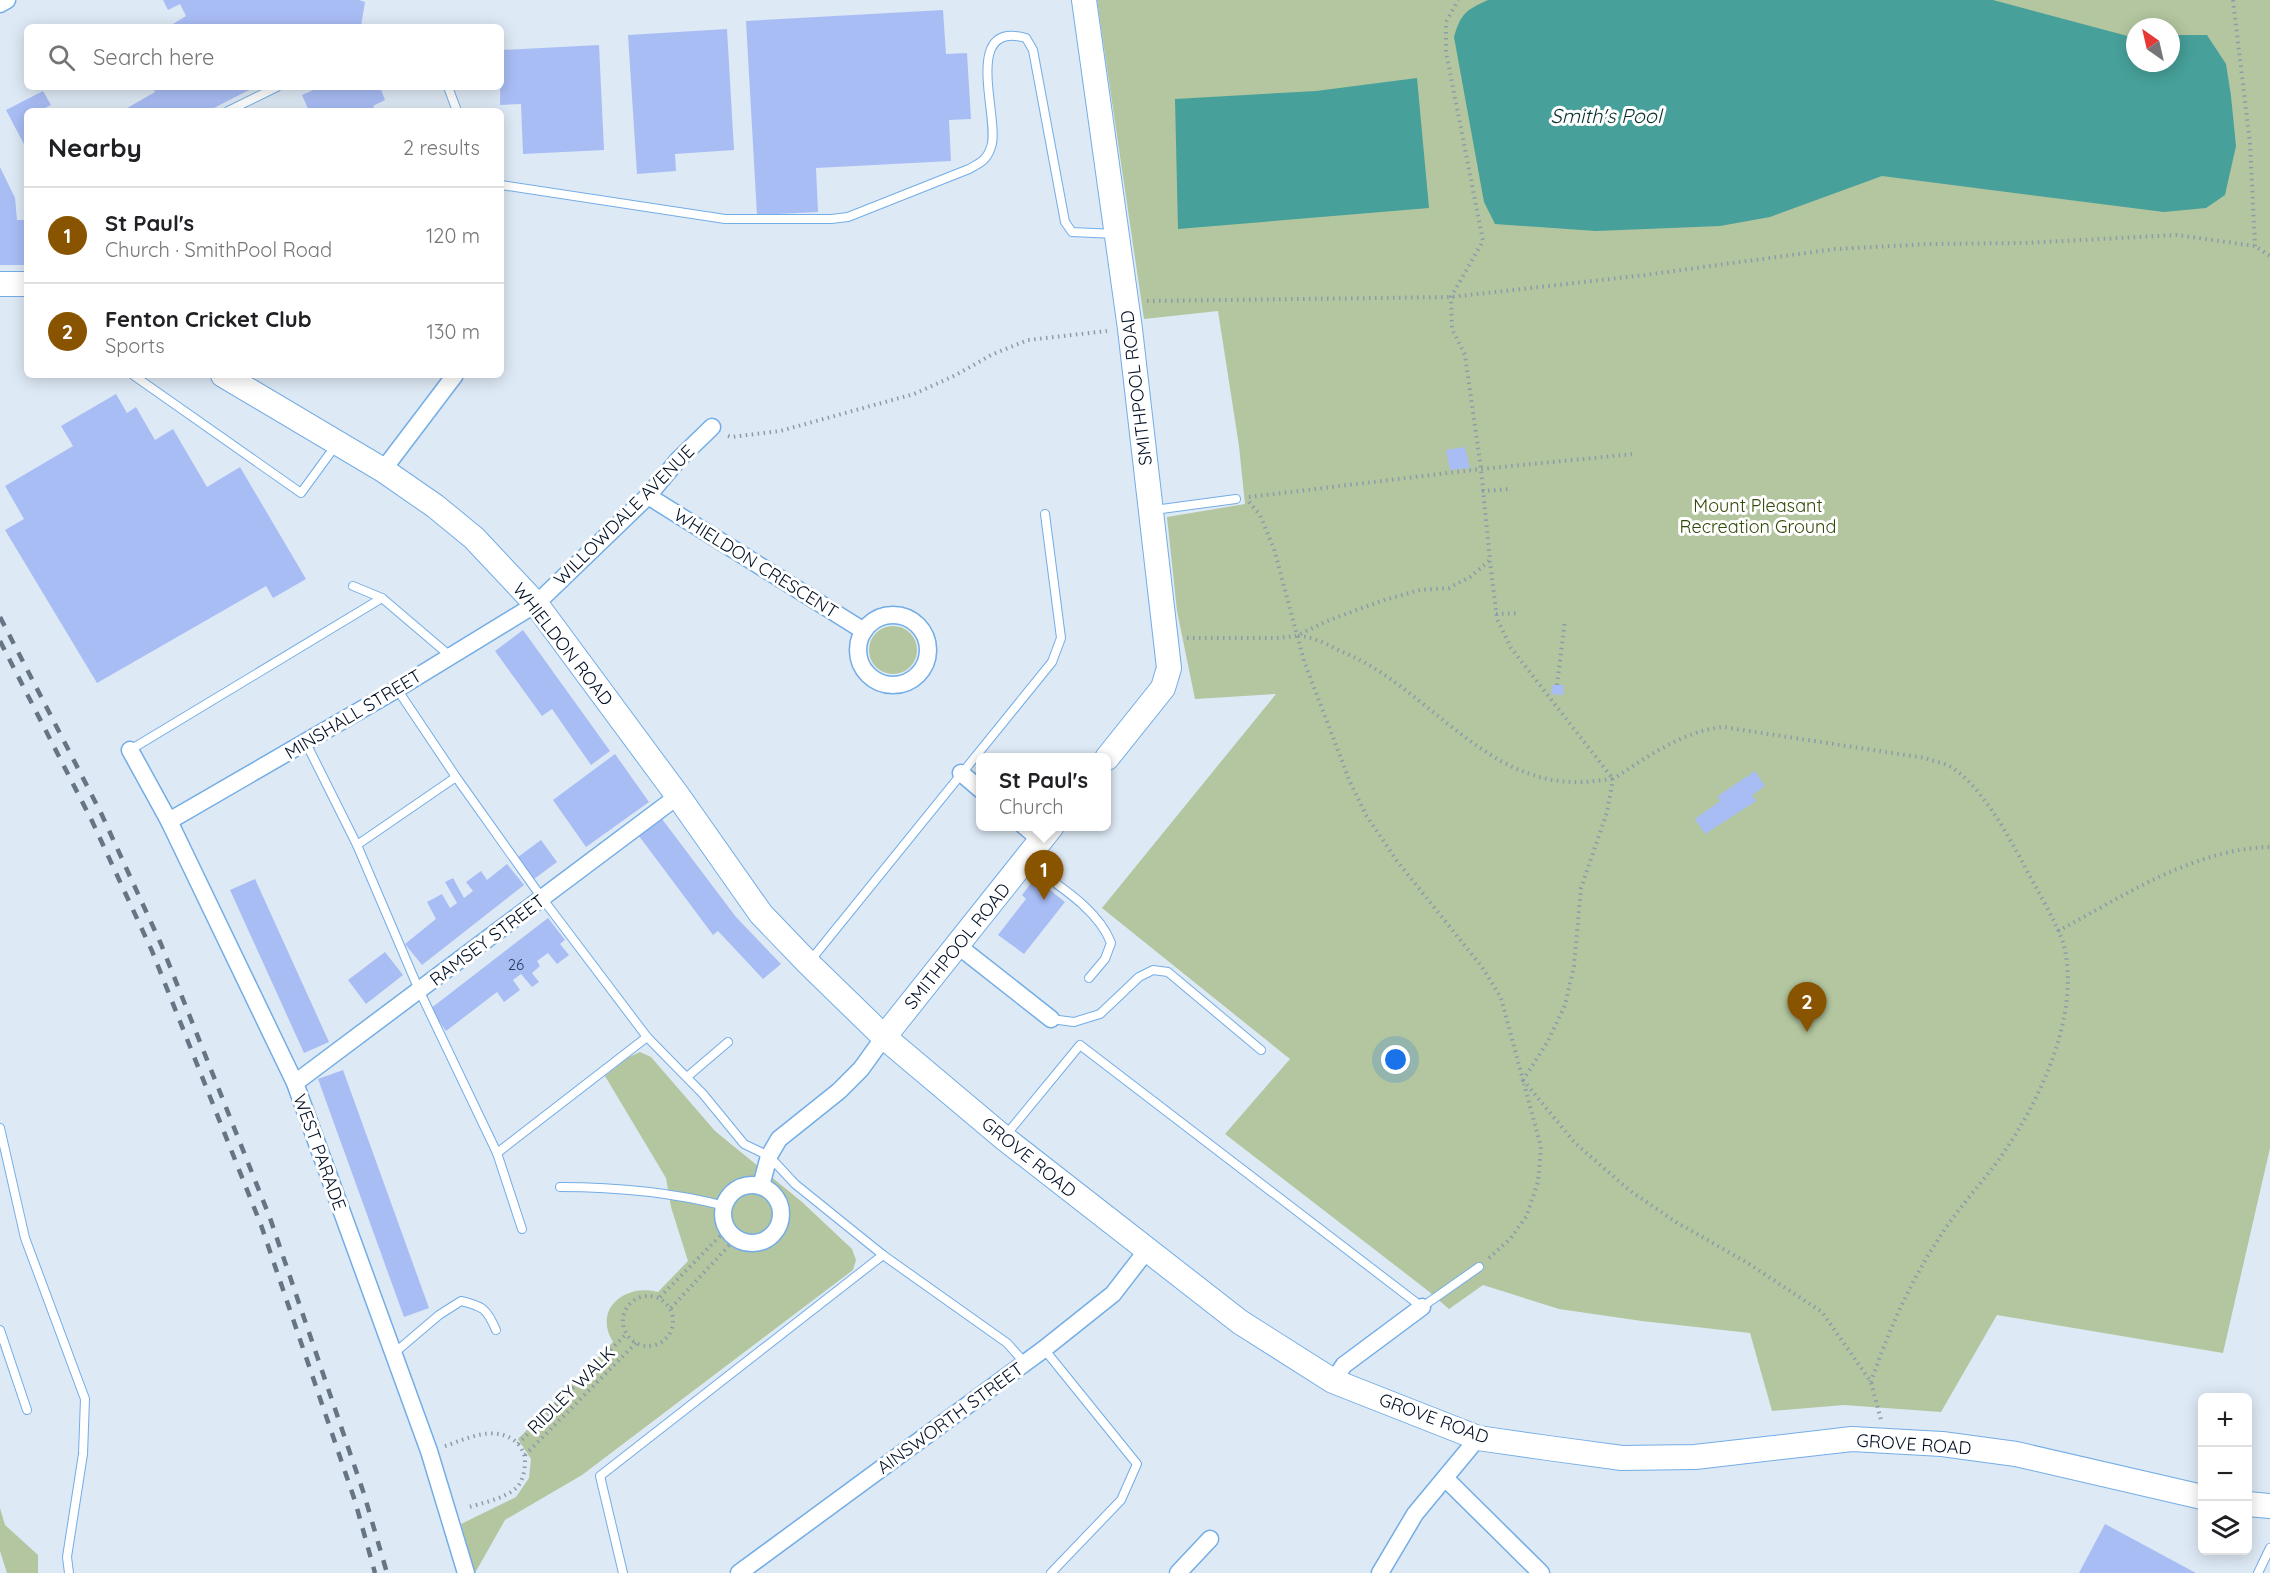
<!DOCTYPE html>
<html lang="en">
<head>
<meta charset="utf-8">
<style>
	:root { --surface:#fff; --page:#f2f2f2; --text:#202124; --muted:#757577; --line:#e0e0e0; --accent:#885400 }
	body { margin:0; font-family:Quicksand,sans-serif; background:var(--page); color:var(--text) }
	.controls { position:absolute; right:18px; bottom:18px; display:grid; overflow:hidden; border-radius:9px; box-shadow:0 3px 15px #0003 }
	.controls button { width:54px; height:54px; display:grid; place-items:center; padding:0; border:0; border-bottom:2px solid var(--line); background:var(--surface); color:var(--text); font:30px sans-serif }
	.compass { position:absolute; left:2126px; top:18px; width:54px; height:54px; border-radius:50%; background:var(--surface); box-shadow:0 3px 15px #0003; rotate:326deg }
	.you { position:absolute; left:1396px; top:1060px; width:21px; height:21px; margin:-15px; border:4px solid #fff; border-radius:50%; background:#1a73e8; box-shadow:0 0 0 9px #1a73e833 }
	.badge { display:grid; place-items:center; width:39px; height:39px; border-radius:50%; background:var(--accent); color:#fff; font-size:20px; font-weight:700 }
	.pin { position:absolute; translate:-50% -50px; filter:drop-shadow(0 2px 3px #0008) }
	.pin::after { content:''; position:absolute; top:32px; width:21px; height:18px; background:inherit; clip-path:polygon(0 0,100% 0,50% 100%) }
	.popup { position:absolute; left:976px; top:753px; width:135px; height:78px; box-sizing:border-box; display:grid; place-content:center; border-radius:9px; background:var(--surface); filter:drop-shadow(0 2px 4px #0005); font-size:20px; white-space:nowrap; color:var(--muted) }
	.popup b { font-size:22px; color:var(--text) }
	.popup::after { content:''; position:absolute; left:50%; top:100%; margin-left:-12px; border:12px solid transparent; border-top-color:var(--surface) }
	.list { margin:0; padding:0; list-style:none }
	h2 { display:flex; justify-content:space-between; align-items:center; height:78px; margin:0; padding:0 24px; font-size:26px }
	h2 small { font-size:20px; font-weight:400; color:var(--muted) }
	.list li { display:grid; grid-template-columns:39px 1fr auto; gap:18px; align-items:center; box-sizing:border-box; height:96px; padding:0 24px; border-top:2px solid var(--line) }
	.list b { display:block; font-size:22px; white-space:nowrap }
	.list p { margin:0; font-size:20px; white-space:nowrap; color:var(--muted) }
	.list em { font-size:20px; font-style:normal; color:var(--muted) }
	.icon { flex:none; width:33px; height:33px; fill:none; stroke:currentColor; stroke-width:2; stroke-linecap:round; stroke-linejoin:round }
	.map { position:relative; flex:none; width:2270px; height:1573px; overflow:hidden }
	.search { position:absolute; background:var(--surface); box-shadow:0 3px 15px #0003; left:24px; top:24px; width:480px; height:66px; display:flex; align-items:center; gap:15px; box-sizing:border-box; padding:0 21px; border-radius:9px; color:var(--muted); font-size:22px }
	.panel { position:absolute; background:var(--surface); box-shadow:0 3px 15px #0003; left:24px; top:108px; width:480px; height:270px; border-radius:9px }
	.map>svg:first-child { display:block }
	.green { fill:#b3c69f; fill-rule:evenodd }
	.water { fill:#47a09a }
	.building { fill:#a9bdf5 }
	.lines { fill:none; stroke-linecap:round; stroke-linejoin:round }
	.lane-casing { stroke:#73ade6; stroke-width:10 }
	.street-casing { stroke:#73ade6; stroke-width:19 }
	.secondary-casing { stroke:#73ade6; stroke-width:26 }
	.path { stroke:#8e9baa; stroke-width:4; stroke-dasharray:1.5 4.5; stroke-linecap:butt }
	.lane { stroke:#fff; stroke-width:8 }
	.street { stroke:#fff; stroke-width:16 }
	.secondary { stroke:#fff; stroke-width:24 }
	.rail { stroke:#677484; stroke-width:4.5; stroke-dasharray:10 10; stroke-linecap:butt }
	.labels { text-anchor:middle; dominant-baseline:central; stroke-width:6; stroke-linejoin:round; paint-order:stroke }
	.number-label { font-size:15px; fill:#2a3a58 }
	.street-label { font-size:18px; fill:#000f23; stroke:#fff }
	.park-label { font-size:18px; fill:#314907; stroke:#fff }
	.water-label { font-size:20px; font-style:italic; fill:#05322f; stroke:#fff }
</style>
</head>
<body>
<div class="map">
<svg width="2270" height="1573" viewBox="0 0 2270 1573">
	<rect width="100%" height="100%" fill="#dde9f5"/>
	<g class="green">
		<path d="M1097 0H2270V1148L2223 1353 1997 1315 1941 1412 1844 1405 1772 1411 1750 1333 1642 1321 1559 1309 1483 1285 1449 1309 1427 1290 1225 1134 1290 1059 1102 908 1276 694 1195 699 1177 611 1167 517 1245 504 1239 446 1218 311 1144 319ZM2135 27H2171V63H2135Z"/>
		<circle cx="893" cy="650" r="24"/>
		<path d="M640 1052 651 1057 715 1131 802 1202 852 1249 856 1260 853 1270 582 1475 505 1520 475 1573 461 1524 516 1497 529 1478 531 1459 518 1439 613 1342C593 1310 624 1283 658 1292L688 1261 671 1207 666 1178 605 1076 629 1057Z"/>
		<path d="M0 1508 5 1525 38 1555V1573H7L0 1551Z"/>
	</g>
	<g class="water">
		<path d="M1488 0H1993L2135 38V63H2171V35H2207L2226 64 2231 96 2236 146 2225 195 2206 208 2164 212 1882 176 1770 217 1720 226 1596 231 1495 224 1484 202 1454 37C1461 13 1466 10 1488 0Z"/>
		<path d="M1417 78 1429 208 1178 229 1175 99 1316 91Z"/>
	</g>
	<g class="building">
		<path d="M163 0H359L365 2 361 26 358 27H168L186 16 180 4 168 10Z"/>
		<path d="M943 10 946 54 967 53 971 119 949 120 951 161 816 168 818 212 757 215 746 21Z"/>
		<path d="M727 29 734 150 675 154 676 171 637 174 628 35Z"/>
		<path d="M599 45 604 150 523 154 521 104 500 105 501 50Z"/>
		<path d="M153 87H255L208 111H122L155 92Z"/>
		<path d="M320 87H380L385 100 373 106 376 111H309L302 95Z"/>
		<path d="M43 91 51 105 45 108 46 111H27V150L6 110Z"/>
		<path d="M0 167 15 198 17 220H27V265H0Z"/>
		<path d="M116 394 127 413 136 407 155 440 173 429 207 487 240 467 306 579 273 598 266 586 97 683 5 530 24 519 5 486 73 446 61 426Z"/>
		<path d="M1465 447 1470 468 1450 470 1446 450Z"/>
		<path d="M523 630 610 751 591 765 552 709 542 716 495 651Z"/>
		<path d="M1552 685H1564L1563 695 1551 694Z"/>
		<path d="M615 754 649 802 586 847 553 800Z"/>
		<path d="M1755 771 1765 786 1752 795 1756 801 1705 834 1695 819 1720 801 1718 796Z"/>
		<path d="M662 819 736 917 781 964 763 979 718 931 713 935 639 836Z"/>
		<path d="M541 840 557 862 534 879 518 857Z"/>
		<path d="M507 864 524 885 422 965 405 944 436 919 427 902 442 894 450 908 457 903 445 882 453 878 464 898 473 891 466 882 481 871 487 880Z"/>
		<path d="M1035 878 1065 902 1024 954 998 935 1026 899 1022 895Z"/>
		<path d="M255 879 329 1042 304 1053 230 890Z"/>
		<path d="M548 918 565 940 560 944 569 955 557 964 548 953 537 961 540 966 532 973 539 982 532 987 521 974 513 980 520 990 504 1002 497 992 446 1031 430 1009Z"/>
		<path d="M385 952 403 975 366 1004 348 980Z"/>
		<path d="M343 1070 429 1308 404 1317 318 1079Z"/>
		<path d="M2105 1524 2196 1573H2079Z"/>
	</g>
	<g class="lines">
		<g class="lane-casing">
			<g id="lane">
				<path d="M448 87 457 111"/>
				<path d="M228 111 277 87"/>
				<path d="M501 185 725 219H831L848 217 969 169C980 163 987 160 991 147 1001 120 960 20 1026 38L1033 50 1065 222 1072 232 1116 234"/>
				<path d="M133 375 301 493 336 445"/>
				<path d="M1154 510 1236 499"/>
				<path d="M353 586 382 598 449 655"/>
				<path d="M397 689 456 777 542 898 647 1037 703 1094 744 1144 769 1156 795 1184 883 1255 1007 1343 1025 1363"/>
				<path d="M306 743 357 845 419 990 497 1153 522 1229"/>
				<path d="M130 750 382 598"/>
				<path d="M357 845 456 777"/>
				<path d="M1025 861C1054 883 1098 908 1111 943L1105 959 1089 978"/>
				<path d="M810 961 1052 662 1061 638 1045 514"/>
				<path d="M1051 1019 1074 1022 1100 1014 1139 977 1153 970 1168 972 1261 1050"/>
				<path d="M687 1077 728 1042"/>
				<path d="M0 1128 25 1238 85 1399 83 1454 67 1557 69 1573"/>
				<path d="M1006 1135 1080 1045 1422 1307 1479 1267"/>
				<path d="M497 1153 647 1037"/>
				<path d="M560 1187C616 1187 671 1192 725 1206"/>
				<path d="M0 1330 27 1410"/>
				<path d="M1044 1349 1137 1464 1121 1500 1051 1573"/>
				<path d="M392 1355 439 1315 461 1301C483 1306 487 1309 496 1330"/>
				<path d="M623 1573 600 1476 883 1255"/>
				<path d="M2258 1573 2270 1548"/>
			</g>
		</g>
		<g class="street-casing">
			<g id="street">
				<path d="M0 4 7 0"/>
				<path d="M383 470 455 375"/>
				<path d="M648 496 864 631"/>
				<circle cx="893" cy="650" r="35"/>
				<path d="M130 750 169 821 295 1083 429 1451 466 1573"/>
				<path d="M961 773 981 790"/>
				<path d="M169 821 397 689 536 604 648 496 678 460 712 427"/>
				<path d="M1024 826 1041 840"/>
				<path d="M957 945 1051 1019"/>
				<path d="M295 1083 678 796"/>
				<circle cx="752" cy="1214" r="29"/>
				<path d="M761 1186 769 1156 779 1139 839 1091 861 1069 884 1037"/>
				<path d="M1333 1381 1344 1365 1422 1307"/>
				<path d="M1446 1479 1541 1573"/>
				<path d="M739 1573 1044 1349 1113 1294 1147 1250"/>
				<path d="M1178 1573 1210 1539"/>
				<path d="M1380 1573 1415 1514 1478 1438"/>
			</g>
		</g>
		<g class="secondary-casing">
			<g id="secondary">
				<path d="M1084 0 1130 329 1169 668 1163 688 1107 758"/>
				<path d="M0 284H27"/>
				<path d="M223 375 383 470 435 506 474 538 536 604 678 796 761 914 808 963 884 1037 1004 1138 1240 1322 1333 1381 1478 1438 1548 1448 1622 1458 1695 1457 1852 1439 1942 1444 2016 1454 2202 1497"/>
				<path d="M884 1037 1052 826"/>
				<path d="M2248 1504 2270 1506"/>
			</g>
		</g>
		<g class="path">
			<path d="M2233 0 2250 143 2255 246"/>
			<path d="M1147 301 1451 297 1645 275 1835 249 1929 244 2024 243 2177 235 2255 246 2270 256"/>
			<path d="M728 436 731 437 780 431 914 394 956 375 991 355 1028 340 1107 331"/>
			<path d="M1482 491 1510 489"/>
			<path d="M1249 497 1481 469 1634 454"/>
			<path d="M1249 502 1260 515 1274 549 1304 661 1350 782 1366 815 1397 861 1482 967 1501 998 1523 1080 1547 1043 1565 1005 1574 966 1581 888 1607 812 1613 779C1647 757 1683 731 1723 727L1925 758C1932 761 1940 762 1947 765 1978 780 2008 835 2024 865 2035 887 2058 924 2064 946 2081 1015 2039 1103 2000 1158 1980 1185 1957 1210 1939 1238 1910 1282 1888 1332 1871 1382"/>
			<path d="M1496 614 1519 613"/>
			<path d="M1298 636C1316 637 1330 646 1345 653 1424 686 1481 779 1572 782 1585 783 1600 780 1613 779L1511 648 1497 619 1490 561"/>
			<path d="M1187 638H1279L1296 636 1327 621 1384 600 1420 590 1449 588 1470 577 1490 560 1481 469 1465 355 1452 329 1451 297 1483 241 1446 52V22L1458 0"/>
			<path d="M1557 685 1565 620"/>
			<path d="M2058 931C2124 896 2193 849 2270 847"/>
			<path d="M1523 1080 1575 1143 1629 1190 1676 1222 1746 1262 1822 1312 1871 1382 1881 1420"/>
			<path d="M1489 1258 1510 1239 1526 1217 1538 1182 1541 1147 1524 1084"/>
			<circle cx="648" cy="1321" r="25"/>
			<path d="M660 1297 727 1229"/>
			<path d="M671 1308 736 1238"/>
			<path d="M518 1444 626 1334"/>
			<path d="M445 1446C469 1438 493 1425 515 1441 521 1446 525 1454 525 1461 525 1470 523 1481 517 1487 505 1499 481 1503 466 1508"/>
			<path d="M525 1455 636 1343"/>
		</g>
		<use href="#lane" class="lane"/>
		<use href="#street" class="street"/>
		<use href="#secondary" class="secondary"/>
		<g class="rail">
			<path d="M0 617 101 813 161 944 270 1218 364 1494 387 1573"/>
			<path d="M0 641 92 821 152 951 261 1225 355 1501 375 1573"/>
		</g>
	</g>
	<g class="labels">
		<g class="number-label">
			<text x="516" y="964">26</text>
		</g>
		<g class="street-label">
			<text transform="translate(1136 388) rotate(-97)">SMITHPOOL ROAD</text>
			<text transform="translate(624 515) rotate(-45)">WILLOWDALE AVENUE</text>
			<text transform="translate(756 563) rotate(32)">WHIELDON CRESCENT</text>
			<text transform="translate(563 644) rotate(52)">WHIELDON ROAD</text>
			<text transform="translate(353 714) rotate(-31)">MINSHALL STREET</text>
			<text transform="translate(487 940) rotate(-37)">RAMSEY STREET</text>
			<text transform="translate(957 946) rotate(-51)">SMITHPOOL ROAD</text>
			<text transform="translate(320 1152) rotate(70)">WEST PARADE</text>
			<text transform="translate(1029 1157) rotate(39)">GROVE ROAD</text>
			<text transform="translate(571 1390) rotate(-45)">RIDLEY WALK</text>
			<text transform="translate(950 1418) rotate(-36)">AINSWORTH STREET</text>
			<text transform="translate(1434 1418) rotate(20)">GROVE ROAD</text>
			<text transform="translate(1914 1444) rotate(4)">GROVE ROAD</text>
		</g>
		<g class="park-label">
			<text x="1758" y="505">Mount Pleasant<tspan x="1758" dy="21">Recreation Ground</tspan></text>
		</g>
		<g class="water-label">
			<text x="1606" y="115">Smith's Pool</text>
		</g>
	</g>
</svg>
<div class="controls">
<button>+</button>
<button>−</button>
<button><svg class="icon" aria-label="layers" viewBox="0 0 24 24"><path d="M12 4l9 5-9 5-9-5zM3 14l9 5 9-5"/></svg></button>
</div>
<svg class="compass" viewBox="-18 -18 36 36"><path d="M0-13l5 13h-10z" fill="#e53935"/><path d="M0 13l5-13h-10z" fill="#757577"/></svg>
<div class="you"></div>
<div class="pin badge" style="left:1044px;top:900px">1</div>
<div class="popup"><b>St Paul's</b>Church</div>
<div class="pin badge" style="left:1807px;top:1032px">2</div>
<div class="search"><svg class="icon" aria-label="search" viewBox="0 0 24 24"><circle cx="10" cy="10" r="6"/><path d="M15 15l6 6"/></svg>Search here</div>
<section class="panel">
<h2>Nearby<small>2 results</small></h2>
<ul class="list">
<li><span class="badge">1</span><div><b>St Paul's</b><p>Church · SmithPool Road</p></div><em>120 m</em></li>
<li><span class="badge">2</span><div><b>Fenton Cricket Club</b><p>Sports</p></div><em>130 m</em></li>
</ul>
</section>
</div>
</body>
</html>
